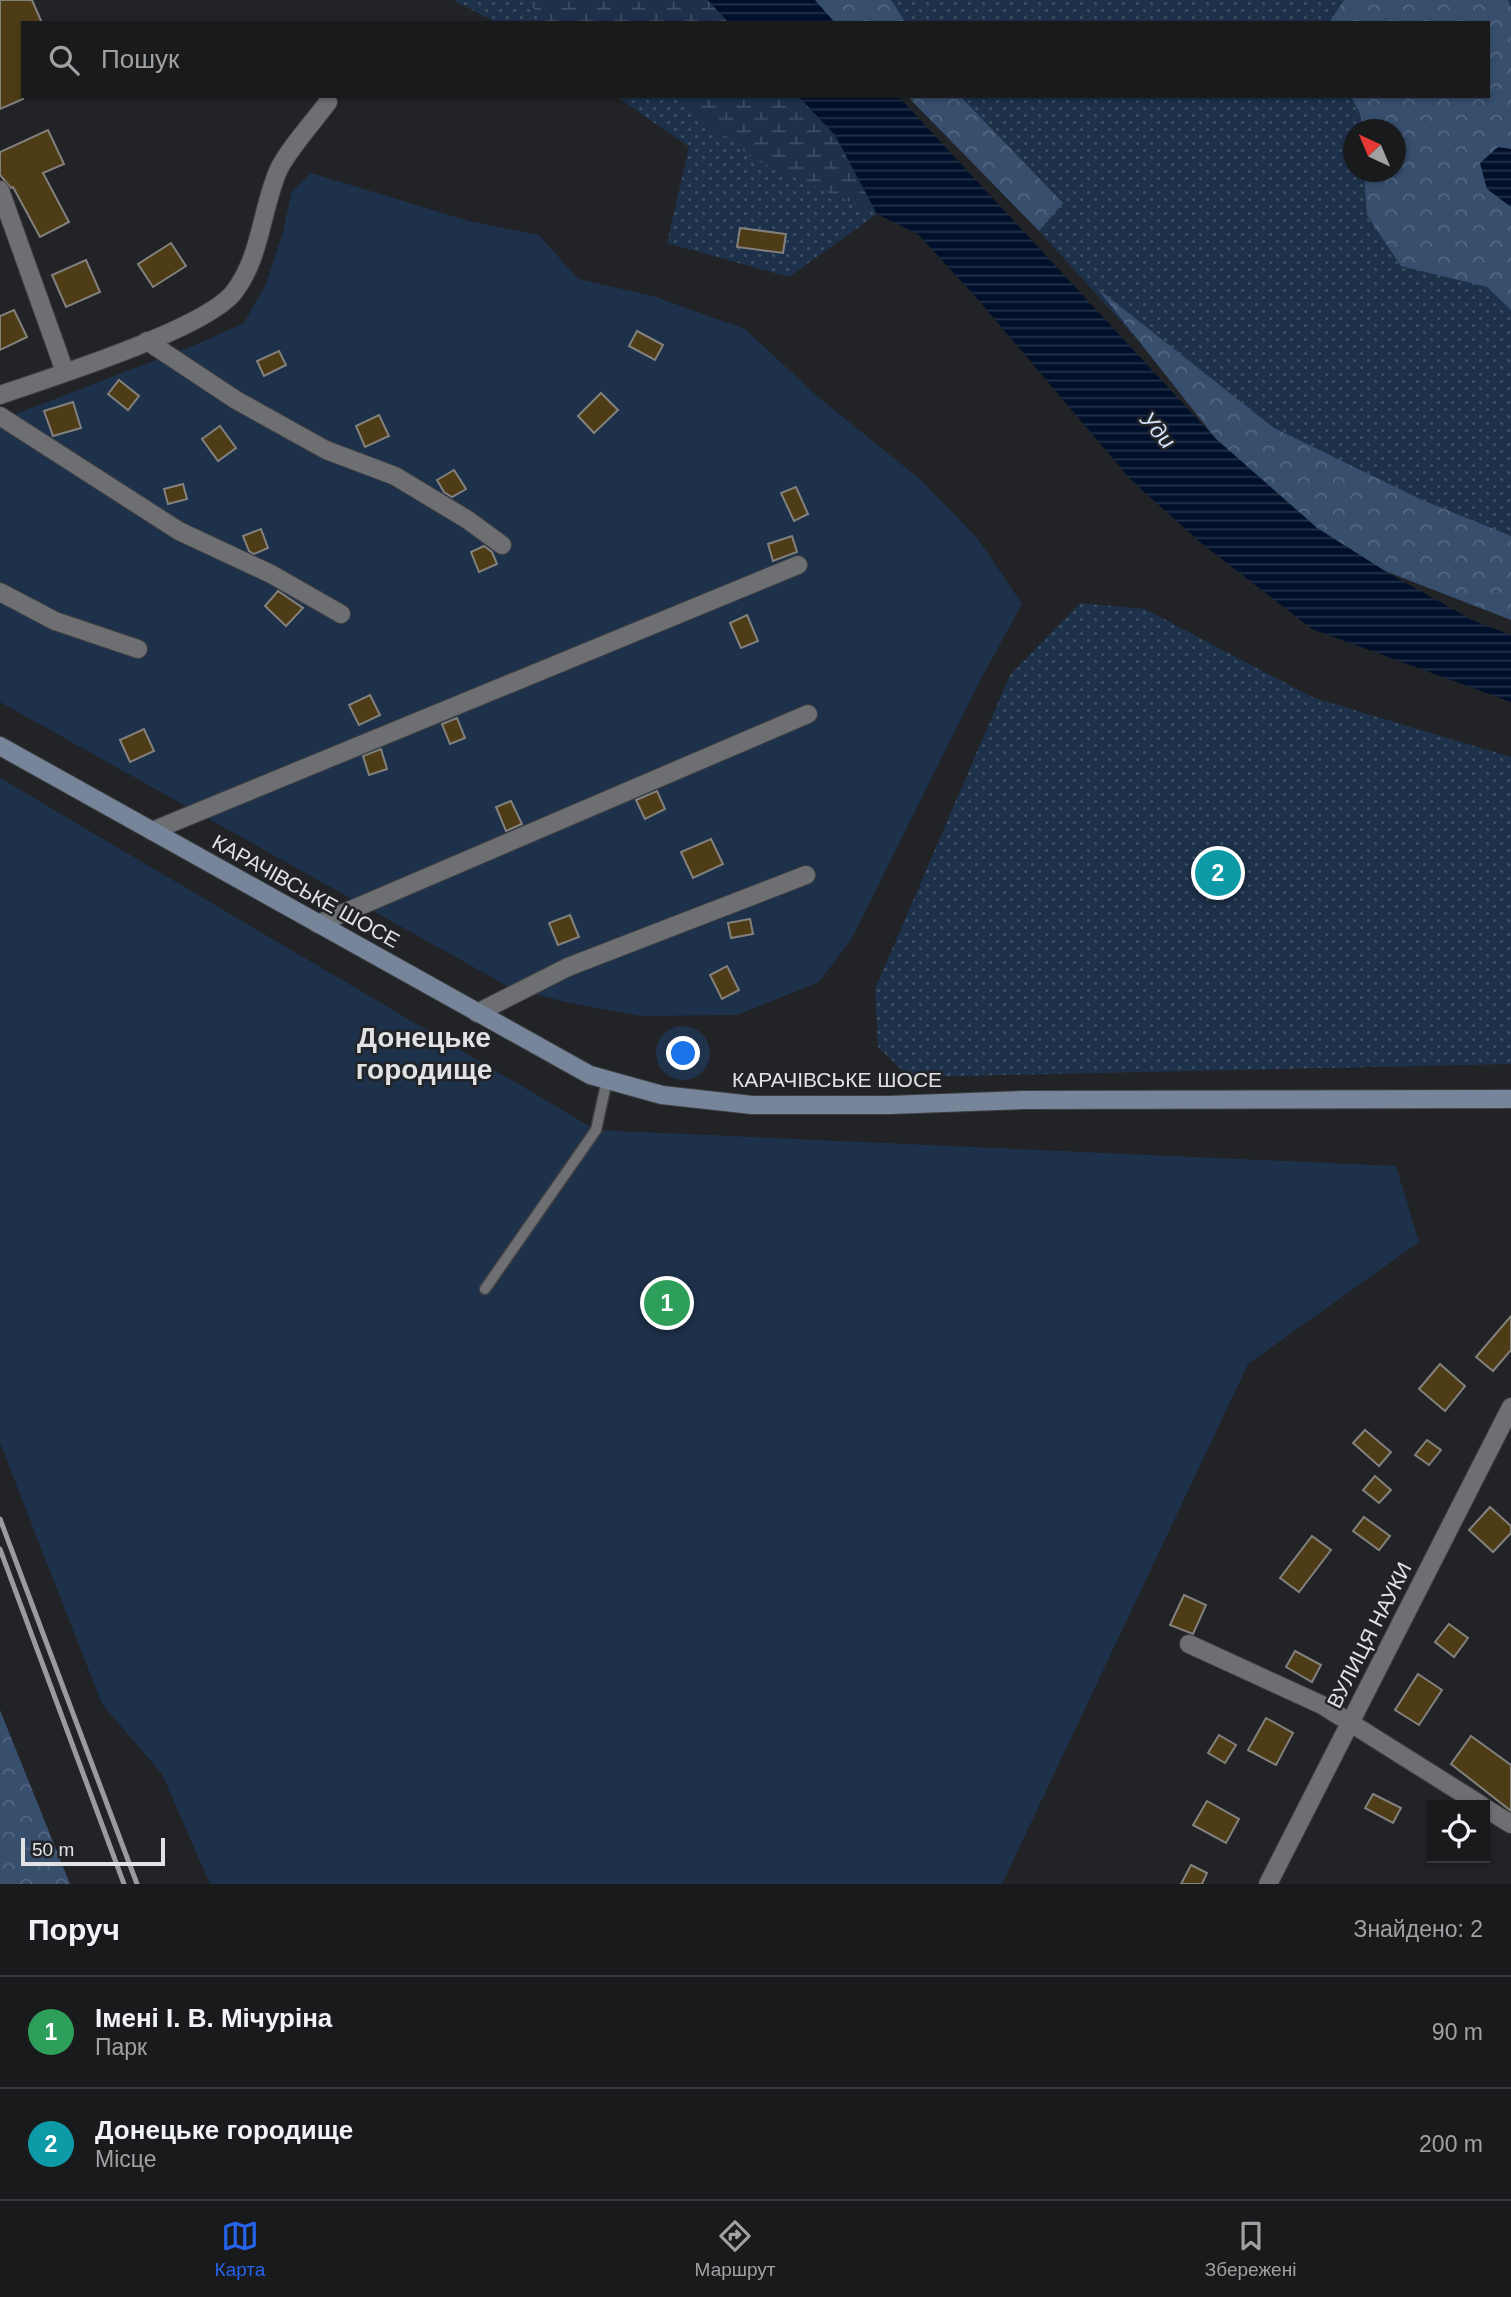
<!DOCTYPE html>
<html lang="uk">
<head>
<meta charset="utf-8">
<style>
	:root { --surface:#191a1c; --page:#222325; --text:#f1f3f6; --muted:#9fa1a3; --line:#37383b; --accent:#2563eb }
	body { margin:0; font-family:Helvetica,sans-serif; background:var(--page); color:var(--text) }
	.controls { position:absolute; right:21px; bottom:21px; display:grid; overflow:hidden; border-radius:0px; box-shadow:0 2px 5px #0004 }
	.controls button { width:63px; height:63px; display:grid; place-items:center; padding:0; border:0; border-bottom:2px solid var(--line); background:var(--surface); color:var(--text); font:35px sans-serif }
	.compass { position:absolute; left:1343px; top:119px; width:63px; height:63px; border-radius:50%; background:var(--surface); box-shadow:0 2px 5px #0004; rotate:316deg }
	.scale { position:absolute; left:21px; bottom:18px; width:144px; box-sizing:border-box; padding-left:7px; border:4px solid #e1e2e4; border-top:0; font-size:19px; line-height:24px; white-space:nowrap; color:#e1e2e4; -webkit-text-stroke:5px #212326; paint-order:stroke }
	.you { position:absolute; left:684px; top:1054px; width:24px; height:24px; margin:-18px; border:5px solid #fff; border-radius:50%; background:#1a73e8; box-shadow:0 0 0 10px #1a73e833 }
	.badge { display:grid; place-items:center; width:46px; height:46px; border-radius:50%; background:var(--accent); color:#fff; font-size:23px; font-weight:700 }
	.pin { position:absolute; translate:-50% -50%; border:4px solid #fff; box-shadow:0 2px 7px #0006 }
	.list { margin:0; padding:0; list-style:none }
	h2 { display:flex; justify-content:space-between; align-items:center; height:91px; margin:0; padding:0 28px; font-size:30px }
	h2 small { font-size:23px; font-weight:400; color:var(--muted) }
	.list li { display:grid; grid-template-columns:46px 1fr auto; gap:21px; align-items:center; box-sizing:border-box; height:112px; padding:0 28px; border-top:2px solid var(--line) }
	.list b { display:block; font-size:26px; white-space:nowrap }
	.list p { margin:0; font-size:23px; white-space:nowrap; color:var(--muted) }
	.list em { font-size:23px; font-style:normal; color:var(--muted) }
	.icon { flex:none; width:38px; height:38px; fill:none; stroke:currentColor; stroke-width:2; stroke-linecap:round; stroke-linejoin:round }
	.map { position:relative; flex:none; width:1511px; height:1884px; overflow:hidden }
	.search { position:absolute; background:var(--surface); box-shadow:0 2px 5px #0004; left:21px; right:21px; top:21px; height:77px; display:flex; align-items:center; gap:18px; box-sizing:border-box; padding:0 24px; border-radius:0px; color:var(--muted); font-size:26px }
	.sheet { height:315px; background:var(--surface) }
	nav { display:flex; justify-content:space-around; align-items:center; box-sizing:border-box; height:98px; border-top:2px solid var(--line); background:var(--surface); font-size:19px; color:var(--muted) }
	nav a { display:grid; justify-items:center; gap:4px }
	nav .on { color:var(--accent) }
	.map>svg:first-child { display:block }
	.grass { fill:url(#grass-dots); fill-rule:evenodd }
	.forest { fill:url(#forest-crowns) }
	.wetland { fill:url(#wetland-marsh) }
	.garden { fill:#1e314a }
	.water { fill:url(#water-rules) }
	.building { fill:#4d3c16; stroke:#83817e; stroke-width:2 }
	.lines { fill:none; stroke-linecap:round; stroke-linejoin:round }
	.lane-casing { stroke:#3e3f42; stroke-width:13 }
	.street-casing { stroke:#3e3f42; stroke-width:20 }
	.secondary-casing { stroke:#3e3f42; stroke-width:20 }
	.lane { stroke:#6d6f73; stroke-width:10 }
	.street { stroke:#6d6f73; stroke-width:18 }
	.secondary { stroke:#77859a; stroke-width:18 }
	.rail { stroke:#9a9b9e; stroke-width:5 }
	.labels { text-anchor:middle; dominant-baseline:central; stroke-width:5; stroke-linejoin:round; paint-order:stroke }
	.street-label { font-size:21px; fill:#e1e2e4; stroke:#212326 }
	.water-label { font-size:23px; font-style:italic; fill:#d0e1f7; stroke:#212326 }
	.district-label { font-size:28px; font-weight:bold; fill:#e1e2e4; stroke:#212326 }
</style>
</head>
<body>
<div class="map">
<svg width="1511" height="1884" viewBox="0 0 1511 1884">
	<defs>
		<pattern id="grass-dots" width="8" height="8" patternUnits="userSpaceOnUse" patternTransform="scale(1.75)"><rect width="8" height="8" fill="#1e314a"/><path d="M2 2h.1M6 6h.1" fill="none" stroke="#3e4f64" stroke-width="1.8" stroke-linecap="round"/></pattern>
		<pattern id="forest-crowns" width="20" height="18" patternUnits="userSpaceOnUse" patternTransform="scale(1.75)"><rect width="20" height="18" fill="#374e6d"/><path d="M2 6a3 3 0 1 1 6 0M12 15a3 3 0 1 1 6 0" fill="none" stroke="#546782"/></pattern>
		<pattern id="wetland-marsh" width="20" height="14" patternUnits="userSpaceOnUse" patternTransform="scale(1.75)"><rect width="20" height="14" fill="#1e314a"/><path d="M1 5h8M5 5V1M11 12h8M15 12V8" fill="none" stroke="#3e4f64"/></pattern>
		<pattern id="water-rules" width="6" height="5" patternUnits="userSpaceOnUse" patternTransform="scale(1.75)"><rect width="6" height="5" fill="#00102a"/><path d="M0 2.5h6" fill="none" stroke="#253249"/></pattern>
	</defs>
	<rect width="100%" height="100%" fill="#212326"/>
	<g class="grass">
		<path d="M453 0H718L738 23H498Z"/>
		<path d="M859 0H1511V562L1225 436 1039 231 934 96H1488V23H877ZM1354 130H1396V172H1354Z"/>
		<path d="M616 96H800L824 124 877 214 789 277 667 243 689 147Z"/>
		<path d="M1080 603 1145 609 1314 698 1511 757V1064L909 1077 878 1047 875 989 1010 675Z"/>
	</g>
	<g class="forest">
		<path d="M814 0H891L906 23H835Z"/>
		<path d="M1344 0H1508L1511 8V310L1487 287 1401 266 1367 215 1364 172H1396V130L1362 129 1361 116 1351 96H1488V23H1329Z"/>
		<path d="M907 96H960L1063 203 1039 231Z"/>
		<path d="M1097 288 1274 428 1420 499 1511 536V620L1385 571 1317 528 1216 439Z"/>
		<path d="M0 1710 70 1884H0Z"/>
	</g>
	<g class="wetland">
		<path d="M525 0H708L729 23H548Z"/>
		<path d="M673 96H798L835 135 877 214 755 160Z"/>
	</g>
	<g class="garden">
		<path d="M311 173 469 221 539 235 578 279 653 296 745 329 816 395 922 481 978 539 1022 604 983 675 851 940 819 982 737 1015 640 1016 565 1002 509 987 0 702V420L195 345 244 323 266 284 282 235 292 191Z"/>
		<path d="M0 778 596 1130 1396 1166 1419 1242 1248 1364 1002 1884H210L162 1774 102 1704 0 1443Z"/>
	</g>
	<g class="water">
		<path d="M708 0H815L835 23H729Z"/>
		<path d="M798 96H898L1216 439 1317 528 1385 571 1472 620 1511 635V702L1312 629 1201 543 1131 480 981 303 919 235 877 214 835 135Z"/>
		<path d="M1498 147 1511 149V207L1487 189 1480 163Z"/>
	</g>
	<g class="building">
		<path d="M0 0H32L42 23H23V99L0 109Z"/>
		<path d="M48 130 64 164 43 173 69 222 40 237 13 187 11 188 0 175V152Z"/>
		<path d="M740 228 786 234 783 253 737 247Z"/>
		<path d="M171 243 186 266 153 287 138 264Z"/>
		<path d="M86 260 100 292 66 307 52 275Z"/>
		<path d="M14 310 27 337 0 350V316Z"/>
		<path d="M637 331 663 345 655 360 629 346Z"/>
		<path d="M279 351 286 365 264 376 257 361Z"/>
		<path d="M119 380 139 396 128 410 108 394Z"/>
		<path d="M601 393 618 410 594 433 578 416Z"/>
		<path d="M73 402 81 428 53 436 44 411Z"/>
		<path d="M379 415 389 436 365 447 356 426Z"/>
		<path d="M220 426 236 448 218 461 202 439Z"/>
		<path d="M454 470 466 489 452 497 444 492 437 480Z"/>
		<path d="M183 484 187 499 168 504 164 489Z"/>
		<path d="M796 487 808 514 794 521 781 493Z"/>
		<path d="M261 529 268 548 254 554 249 551 243 536Z"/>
		<path d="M792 536 797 552 773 561 768 544Z"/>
		<path d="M484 546 492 552 497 564 479 572 471 552Z"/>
		<path d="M278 591 303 608 286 626 265 606Z"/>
		<path d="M747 615 758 641 741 648 730 623Z"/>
		<path d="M370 695 380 715 359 725 349 705Z"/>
		<path d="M457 718 465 738 450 744 442 724Z"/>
		<path d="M144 729 154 751 130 762 120 740Z"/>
		<path d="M381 749 387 769 369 775 363 756Z"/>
		<path d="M657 791 665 809 645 819 636 800Z"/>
		<path d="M511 801 522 824 506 831 496 807Z"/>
		<path d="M711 839 723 864 693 878 681 852Z"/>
		<path d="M570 915 579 937 558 945 549 923Z"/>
		<path d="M750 919 753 934 731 938 728 923Z"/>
		<path d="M727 966 739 990 722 999 710 975Z"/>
		<path d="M1511 1316V1350L1493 1371 1476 1357Z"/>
		<path d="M1440 1364 1465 1386 1445 1411 1419 1389Z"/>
		<path d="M1365 1430 1391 1452 1379 1466 1353 1443Z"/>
		<path d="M1427 1440 1441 1450 1429 1465 1415 1455Z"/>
		<path d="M1375 1476 1391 1490 1379 1503 1363 1490Z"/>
		<path d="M1490 1507 1511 1526V1533L1493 1552 1469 1530Z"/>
		<path d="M1364 1517 1390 1536 1379 1550 1353 1531Z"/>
		<path d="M1312 1536 1331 1550 1299 1592 1280 1578Z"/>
		<path d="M1184 1595 1206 1605 1193 1634 1170 1625Z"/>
		<path d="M1449 1624 1468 1638 1454 1657 1435 1642Z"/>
		<path d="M1295 1651 1321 1665 1312 1682 1286 1667Z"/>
		<path d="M1418 1674 1442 1690 1419 1725 1395 1710Z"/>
		<path d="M1266 1718 1293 1733 1276 1765 1248 1750Z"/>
		<path d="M1219 1735 1236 1745 1225 1763 1208 1753Z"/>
		<path d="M1471 1736 1511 1765V1811L1451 1764Z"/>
		<path d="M1373 1794 1401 1808 1393 1823 1365 1808Z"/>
		<path d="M1207 1801 1239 1819 1226 1843 1193 1825Z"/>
		<path d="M1191 1865 1207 1873 1202 1884H1181Z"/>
	</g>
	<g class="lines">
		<g class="lane-casing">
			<path id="lane" d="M485 1289 596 1130 607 1080"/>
		</g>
		<g class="street-casing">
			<g id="street">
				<path d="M0 190 65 372"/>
				<path d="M147 341 236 400 326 450 395 476 468 520 502 545"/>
				<path d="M0 395C49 378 206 329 234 292 261 257 261 211 278 171 286 152 315 120 328 102"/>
				<path d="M0 416 179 531 271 574 341 614"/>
				<path d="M0 592 55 621 138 649"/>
				<path d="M152 831 798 565"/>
				<path d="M318 924 808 714"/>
				<path d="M477 1013 568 967 806 875"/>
				<path d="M1189 1644 1322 1705 1481 1805"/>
				<path d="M1485 1808 1511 1824"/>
				<path d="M1268 1884 1511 1407"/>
			</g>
		</g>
		<g class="secondary-casing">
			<path id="secondary" d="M0 746 590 1075 662 1095 752 1105H889L1023 1100 1511 1099"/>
		</g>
		<use href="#lane" class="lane"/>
		<use href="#street" class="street"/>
		<use href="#secondary" class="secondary"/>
		<g class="rail">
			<path d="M0 1519 137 1884"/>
			<path d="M0 1549 124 1884"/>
		</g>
	</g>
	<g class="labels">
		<g class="street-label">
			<text transform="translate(306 891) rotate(29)">КАРАЧІВСЬКЕ ШОСЕ</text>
			<text x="837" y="1079">КАРАЧІВСЬКЕ ШОСЕ</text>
			<text transform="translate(1369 1635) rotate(-63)">ВУЛИЦЯ НАУКИ</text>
		</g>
		<g class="water-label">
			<text transform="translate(1158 430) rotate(49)">Уди</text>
		</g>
		<g class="district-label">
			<text x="424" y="1037">Донецьке<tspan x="424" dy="32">городище</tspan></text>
		</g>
	</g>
</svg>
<div class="controls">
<button><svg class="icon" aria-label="locate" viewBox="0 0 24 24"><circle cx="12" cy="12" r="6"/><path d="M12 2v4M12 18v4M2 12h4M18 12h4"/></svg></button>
</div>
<svg class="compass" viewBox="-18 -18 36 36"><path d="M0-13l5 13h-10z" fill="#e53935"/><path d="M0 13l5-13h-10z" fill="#9fa1a3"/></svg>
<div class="scale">50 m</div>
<div class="you"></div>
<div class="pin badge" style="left:667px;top:1303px;background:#2e9e5b">1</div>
<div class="pin badge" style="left:1218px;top:873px;background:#0f9aa8">2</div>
<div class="search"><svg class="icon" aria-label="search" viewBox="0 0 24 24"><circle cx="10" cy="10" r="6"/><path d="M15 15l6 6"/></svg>Пошук</div>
</div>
<section class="sheet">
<h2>Поруч<small>Знайдено: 2</small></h2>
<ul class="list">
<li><span class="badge" style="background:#2e9e5b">1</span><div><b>Імені І. В. Мічуріна</b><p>Парк</p></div><em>90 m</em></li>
<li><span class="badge" style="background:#0f9aa8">2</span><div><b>Донецьке городище</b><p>Місце</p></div><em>200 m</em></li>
</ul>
</section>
<nav>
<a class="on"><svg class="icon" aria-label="map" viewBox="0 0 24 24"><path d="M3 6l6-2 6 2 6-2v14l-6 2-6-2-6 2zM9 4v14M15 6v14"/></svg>Карта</a>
<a><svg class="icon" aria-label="directions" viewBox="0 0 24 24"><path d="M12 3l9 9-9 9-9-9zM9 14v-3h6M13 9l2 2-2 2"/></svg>Маршрут</a>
<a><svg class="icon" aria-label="saved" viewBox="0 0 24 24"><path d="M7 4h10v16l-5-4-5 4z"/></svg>Збережені</a>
</nav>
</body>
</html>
